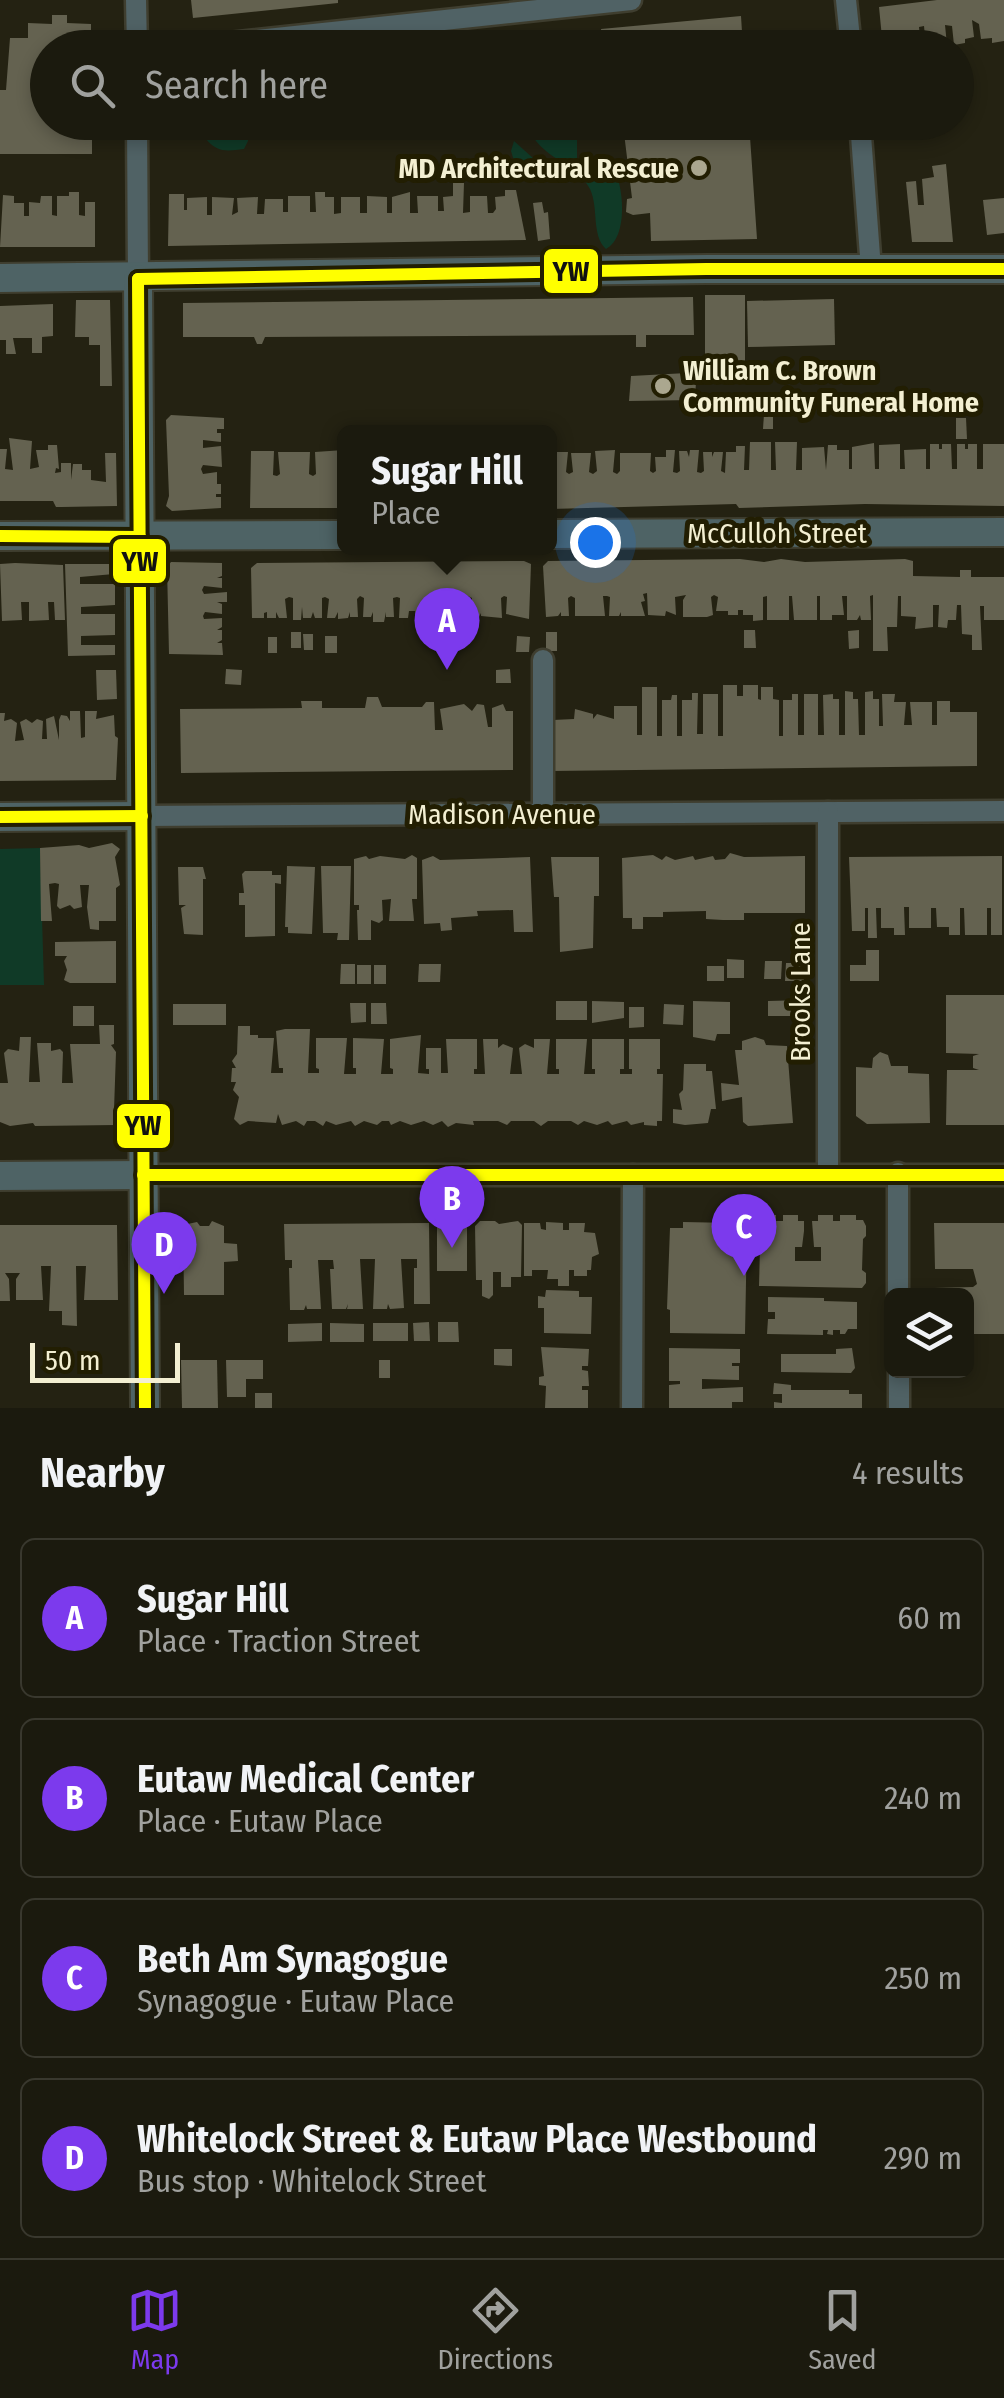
<!DOCTYPE html>
<html lang="en">
<head>
<meta charset="utf-8">
<style>
	:root { --surface:#1b1a0e; --page:#28271c; --text:#f1f3f6; --muted:#a0a19e; --line:#39382e; --accent:#7c3aed }
	body { margin:0; font-family:"Fira Sans Condensed",sans-serif; background:var(--page); color:var(--text) }
	.controls { position:absolute; right:30px; bottom:30px; display:grid; overflow:hidden; border-radius:15px; box-shadow:0 5px 15px #0003 }
	.controls button { width:90px; height:90px; display:grid; place-items:center; padding:0; border:0; border-bottom:2px solid var(--line); background:var(--surface); color:var(--text); font:50px sans-serif }
	.scale { position:absolute; left:30px; bottom:25px; width:150px; box-sizing:border-box; padding-left:10px; border:5px solid #f3efd2; border-top:0; font-size:28px; line-height:35px; white-space:nowrap; color:#f3efd2; -webkit-text-stroke:8px #221e02; paint-order:stroke }
	.you { position:absolute; left:595px; top:542px; width:35px; height:35px; margin:-25px; border:8px solid #fff; border-radius:50%; background:#1a73e8; box-shadow:0 0 0 15px #1a73e833 }
	.badge { display:grid; place-items:center; width:65px; height:65px; border-radius:50%; background:var(--accent); color:#fff; font-size:32px; font-weight:700 }
	.pin { position:absolute; translate:-50% -82px; filter:drop-shadow(0 2px 5px #0008) }
	.pin::after { content:''; position:absolute; top:52px; width:35px; height:30px; background:inherit; clip-path:polygon(0 0,100% 0,50% 100%) }
	.popup { position:absolute; left:337px; top:425px; width:220px; height:130px; box-sizing:border-box; display:grid; place-content:center; border-radius:15px; background:var(--surface); filter:drop-shadow(0 2px 8px #0005); font-size:32px; white-space:nowrap; color:var(--muted) }
	.popup b { font-size:38px; color:var(--text) }
	.popup::after { content:''; position:absolute; left:50%; top:100%; margin-left:-20px; border:20px solid transparent; border-top-color:var(--surface) }
	.list { margin:0; padding:0; list-style:none }
	h2 { display:flex; justify-content:space-between; align-items:center; height:130px; margin:0; padding:0 40px; font-size:42px }
	h2 small { font-size:32px; font-weight:400; color:var(--muted) }
	.list li { display:grid; grid-template-columns:65px 1fr auto; gap:30px; align-items:center; box-sizing:border-box; height:160px; margin:0 20px 20px; padding:0 20px; border:2px solid var(--line); border-radius:15px }
	.list b { display:block; font-size:38px; white-space:nowrap }
	.list p { margin:0; font-size:32px; white-space:nowrap; color:var(--muted) }
	.list em { font-size:32px; font-style:normal; color:var(--muted) }
	.icon { flex:none; width:55px; height:55px; fill:none; stroke:currentColor; stroke-width:2; stroke-linecap:round; stroke-linejoin:round }
	.map { position:relative; flex:none; width:1004px; height:1408px; overflow:hidden }
	.search { position:absolute; background:var(--surface); box-shadow:0 5px 15px #0003; left:30px; right:30px; top:30px; height:110px; display:flex; align-items:center; gap:25px; box-sizing:border-box; padding:0 35px; border-radius:55px; color:var(--muted); font-size:38px }
	.sheet { height:850px; background:var(--surface) }
	nav { display:flex; justify-content:space-around; align-items:center; box-sizing:border-box; height:140px; border-top:2px solid var(--line); background:var(--surface); font-size:28px; color:var(--muted) }
	nav a { display:grid; justify-items:center; gap:5px }
	nav .on { color:var(--accent) }
	.map>svg:first-child { display:block }
	.green { fill:#103a27 }
	.building { fill:#646250 }
	.lines { fill:none; stroke-linecap:round; stroke-linejoin:round }
	.street-casing { stroke:#3f3e2f; stroke-width:25 }
	.secondary-casing { stroke:#3f3e2f; stroke-width:32 }
	.street { stroke:#506265; stroke-width:20 }
	.secondary { stroke:#4e6365; stroke-width:28 }
	.bus-1-casing { stroke:#221e02; stroke-width:20 }
	.bus-1 { stroke:#ff0; stroke-width:12 }
	.poi-dot { fill:#aba78f; stroke:#221e02; stroke-width:4 }
	.labels { text-anchor:middle; dominant-baseline:central; stroke-width:10; stroke-linejoin:round; paint-order:stroke }
	.poi-label { font-size:28px; font-weight:bold; fill:#f3efd2; stroke:#221e02; text-anchor:end }
	.street-label { font-size:28px; fill:#f3efd2; stroke:#221e02 }
	.line-badge { stroke:#221e02; stroke-width:4 }
	.pale-badge-label { font-size:28px; text-anchor:middle; font-weight:bold; fill:#111 }
</style>
</head>
<body>
<div class="map">
<svg width="1004" height="1408" viewBox="0 0 1004 1408">
	<rect width="100%" height="100%" fill="#242212"/>
	<g class="green">
		<path d="M211 122 249 123 248 141 244 149C228 151 217 153 206 139Z"/>
		<path d="M525 123H577V161L583 166 612 164C624 184 629 237 606 249 591 235 599 208 590 189 575 160 542 162 525 123Z"/>
		<path d="M514 141 534 159V168L523 174 517 171 511 151Z"/>
		<path d="M40 848 44 985H0V849Z"/>
	</g>
	<g class="building">
		<path d="M191 0H338V3L193 18Z"/>
		<path d="M937 0H1004V41L992 43V38L981 39 979 24 972 20 974 37 965 39V43L954 45 952 26 945 25 947 45 926 47 924 26 919 27 921 48H883L879 7Z"/>
		<path d="M52 15H67V23L91 24V48H48V122H92V154H0V90H6L10 38H28V23L52 24Z"/>
		<path d="M741 16 743 48H603L601 29Z"/>
		<path d="M595 30 597 48H584L582 31Z"/>
		<path d="M558 33 559 48H510L509 38Z"/>
		<path d="M499 40 500 48H448V45Z"/>
		<path d="M604 122H749L757 239 651 241 650 213 633 215 626 212 627 199 632 198 624 133 605 135Z"/>
		<path d="M946 164 953 242H912L906 182 916 181 918 205H924L922 179 934 177 932 166Z"/>
		<path d="M453 183H464L463 213 470 212V196H487L488 213H493L496 209 495 197 505 196V190H516L526 240 168 246 169 194H184V210H187V198L207 197V215H212V197L234 198 232 215 238 212 237 198 258 197 257 214H264L265 199H283V212H288V196H310V212H316L315 192H325V197H334V214L341 213V197H360V213H367V196L387 197V213H392V197L410 192V213H418L417 196H438V211H444L443 197 453 196Z"/>
		<path d="M69 192H79V215L85 216V202H95V247H0L3 195 14 196V203H24V216H29V202L40 203 41 196H52V215L57 216V196H69Z"/>
		<path d="M1004 198V233L987 235 983 200Z"/>
		<path d="M542 202 544 213 548 212 550 239 538 241 533 203Z"/>
		<rect x="705" y="295" width="40" height="73"/>
		<path d="M693 297 694 335H646V347H636V335L265 337 262 344H257L254 337H183V303Z"/>
		<path d="M834 299 835 345 748 347 747 301Z"/>
		<path d="M76 300H110L112 386H100V345H89V337H75Z"/>
		<path d="M53 304V336L42 337V353H32V338H13L16 354H6V340H0V306Z"/>
		<path d="M687 373 696 381 695 400 629 401 631 376Z"/>
		<path d="M764 414H773V429H763Z"/>
		<path d="M171 415 224 418V429H217V433H221V442L203 440V448L221 446 222 467 203 465 201 469 203 474 217 472V484H221V494H216V497H221V508L172 511 166 506 169 496 166 420Z"/>
		<path d="M956 418H966L967 439H956Z"/>
		<path d="M9 438 32 441 30 469 39 467 36 450H48V445H57L59 469 56 468 55 473 61 472V463H71V480L73 464H82V470H91V480L106 482 105 453H116L117 506 62 507H56L53 501H0V449H7L5 469 13 470Z"/>
		<path d="M555 439 556 452H568L566 472 569 474 573 472 571 453H591L589 472 593 474 597 471 595 451 615 450 613 472 617 474 620 471V453H651L650 471 653 473 656 471 655 457H666V450H675L673 472 677 473 680 471 679 451H687L689 457 690 450H699L697 472 701 473 704 471 703 452H712V457L714 452H723L721 471 725 473 726 452H736V446H745L744 470H749L750 442H771V470H776L775 442H797L796 470H802V448L824 447 826 470 828 445H837V450H849V469H852V447L874 443 875 469H879V445L900 444V469H905L904 450 926 449V469H930V444H939V449H942V444H951L952 469H957V444H965V449H968V444H977V469H983V444H1004V506L865 504 739 508 736 504 550 509V440Z"/>
		<path d="M344 450V508H250L251 451H274L273 475 277 476 280 474 278 452H310L309 474 313 476 316 474 315 452Z"/>
		<path d="M740 559 764 562 781 559 805 562 905 559 913 561V576L960 577V570H971V577H1004V620H984V606H980L982 650H972V635L962 634 961 605H957L956 620H948L947 628 938 627 939 605H933V627L915 629 916 617 901 616V596H898L897 627H887L888 651H873V595L870 596 871 620H861L860 615 857 620H847V596H842L844 615H832V620H820V596H817V620H794L792 596H789V620H767V596L763 597V620L753 621V615H743V610H738V615H728V611H716L718 597 714 595 711 597 713 615 707 617H683V600L686 595 675 597 676 615 666 611 665 616 648 615 647 593 643 594 645 601 641 602 645 616H621V612L619 616H609L610 597 607 596H603L605 616H575V598L571 596 568 598 569 616H561V612L558 616 546 617 543 566 548 561Z"/>
		<path d="M524 561 531 564 529 619 506 614 507 597 504 596 501 598 502 618 481 616V613L479 617 471 618 472 598 468 596 465 597 466 618 457 617V613L435 618 436 598 432 596 429 598 430 618 415 615V611H409L408 618H399L400 598 397 597 393 598 394 617H386V612L384 622H373V612L371 617H363L364 598 360 596 357 599 358 617H350V612L348 618 338 619V612L335 618H327L329 599 325 597 322 598V618H315L313 612 311 618H303L302 607 301 620H293V598L289 597 285 599 287 618H279L276 612V618H267V612L264 613V618H252L251 568 257 563Z"/>
		<path d="M171 562 222 563V576L217 578H222V588L204 586 202 590 204 594 227 592V602H217L222 604V614L205 612 203 616 204 619 222 618V627L217 630H222V640L217 643H222L223 655 169 654 167 567Z"/>
		<path d="M15 563 63 565 65 620H55L54 602H48L49 620 29 621V602H21L22 620 2 621 0 564Z"/>
		<path d="M65 564H114V574L80 577V584H115V605L81 607V614H115V635L81 636V645H115V655L68 656Z"/>
		<path d="M744 630H755L756 648H744Z"/>
		<path d="M859 630V648L849 649 848 631Z"/>
		<rect x="291" y="632" width="10" height="16"/>
		<rect x="546" y="632" width="11" height="19"/>
		<path d="M303 634H313V650H304Z"/>
		<rect x="325" y="636" width="12" height="17"/>
		<path d="M517 636 530 637 529 652H516Z"/>
		<rect x="268" y="637" width="9" height="16"/>
		<path d="M226 669 242 670 241 685 225 684Z"/>
		<path d="M510 669 511 683H496V670Z"/>
		<path d="M96 670H116L117 699 97 700Z"/>
		<path d="M723 685H737V696H743V685H758V699L761 700V687H773V699L779 700V736H783V700H792V694H798V735H804V694H818V735H824L823 695 833 694V699H839V735H845V691L853 692V699H858L859 735H865V692L873 691V699H879V726H883L882 694H895L894 702H906L904 725H912L910 702H932V725H937V701H950V712H977V766L551 771 553 720 574 719 575 709 593 714V719L597 714 614 719V706H637V735H642V687H657V736H662V700H671L672 695H677V736H682V700H692V693H698L697 734H703V694H718V736H723Z"/>
		<path d="M367 697H378L382 707H422L426 702H434L435 730H443L440 709 464 704 472 711 477 704 484 705 488 727H492V708L503 704 506 711H513V770L181 773 180 709 302 708 301 701H322V708H365Z"/>
		<path d="M70 711H80L81 738 85 737V711H97L96 719 114 715 115 736 118 738 116 780 0 781V713H5L4 721 11 719 17 723 15 741 24 740 20 722 26 719 32 723 37 719 43 721 42 739H47L46 719 54 716 59 740V720L61 715 67 716 70 721Z"/>
		<path d="M112 843 120 849 115 857 120 885 116 888V921H99V930L90 929 87 907 89 885H80L82 907 74 909 70 905 60 909 57 906 59 884 55 883 49 884 52 921H41L40 848 79 845 89 848Z"/>
		<path d="M730 853 744 857 805 856V913H744V920H723L706 919V911L663 912V917H643V929H632V918H623L622 858 653 855 662 860 666 856 675 860 693 856 695 860 713 856 715 860 725 859Z"/>
		<path d="M412 855 417 858V899H412L414 921H389L391 899 382 900 383 920 379 923 371 920V940H358L357 910H359V905H354V859L366 856 369 859 380 856 405 859Z"/>
		<path d="M433 856 440 860 530 857 533 932H514L513 910 477 911 478 916 451 918 452 930 441 931 440 923 424 924 422 860Z"/>
		<path d="M1002 856V935H991V908H987V935H965L964 908H960V935H949V927H937L936 908H931V928H909V907H904L905 935H894V928H881V908H876L877 938H868V908H865V931H852L849 857Z"/>
		<path d="M551 857H599V896H594L593 948 560 952 559 897H554Z"/>
		<path d="M287 866 315 867 312 934 288 933V927H285Z"/>
		<path d="M321 866H351L349 940H337L338 933H323Z"/>
		<path d="M178 867H203L206 879H203V935L184 934 181 908 186 905H179Z"/>
		<path d="M245 871H272V875H281V884L275 883V936L245 937V905H239V893H244L242 874Z"/>
		<path d="M116 941V983H70L64 980 67 970 64 961 67 956H55V942Z"/>
		<path d="M866 950H879V981H850V965H866Z"/>
		<path d="M727 959 744 960V978H727Z"/>
		<path d="M765 961H782L781 979H764Z"/>
		<path d="M786 963H804V981H785Z"/>
		<path d="M341 964H355V984H340Z"/>
		<path d="M419 964H441L440 982H418Z"/>
		<rect x="357" y="965" width="14" height="19"/>
		<rect x="374" y="965" width="12" height="19"/>
		<rect x="707" y="966" width="17" height="15"/>
		<path d="M946 995H1004V1125H946L947 1070H979L973 1068V1056L979 1054 946 1053Z"/>
		<path d="M805 1000V1016H768V1001Z"/>
		<rect x="556" y="1001" width="31" height="19"/>
		<path d="M592 1001 624 1002V1018L592 1023Z"/>
		<path d="M693 1001 730 1002V1034H717L715 1041 693 1037Z"/>
		<path d="M350 1003H366V1022L351 1023Z"/>
		<path d="M371 1003H386L387 1024H371Z"/>
		<rect x="173" y="1004" width="53" height="21"/>
		<path d="M664 1004 684 1005 683 1025 663 1024Z"/>
		<rect x="73" y="1006" width="21" height="20"/>
		<path d="M629 1007H644V1027L629 1028Z"/>
		<path d="M99 1025H114V1044L111 1045 116 1052 114 1110 119 1119 116 1125 35 1126 33 1123 10 1126 0 1122V1083H8L4 1053 8 1049 19 1051 20 1037H31L29 1082H40L37 1043H51V1051L60 1049 63 1052 62 1083H73L70 1044H100Z"/>
		<path d="M238 1026H250V1035H258V1038H274L271 1073H283V1068H279L276 1031 285 1029H310L308 1073H319V1069L316 1068V1038H347L344 1074H356V1068H353V1038L384 1039 381 1074H393V1069L390 1068V1039L421 1035 418 1073 429 1074V1069H426V1048H441V1073H448L446 1039H477V1069H474V1074H485L483 1039H498V1048L503 1044 513 1048 510 1074H522L519 1048 525 1044 534 1048V1039H550L547 1074H559V1069H556V1039H587L584 1074H595V1069H592V1039H624V1069H620V1074H632V1069H629V1039H660V1069H657V1074H663L662 1121H657V1126L644 1125V1122L631 1125 627 1121 612 1125 608 1121 597 1125 584 1121 578 1125 571 1121H548L541 1126 534 1121H511L507 1125 498 1121H473L474 1125 456 1123 448 1127 442 1121 433 1125 424 1121 411 1125 400 1121 391 1125 389 1121H382L377 1125 364 1121 355 1126 351 1121 336 1125 326 1121 323 1126 315 1121H307L304 1126 296 1121 282 1125 278 1114 276 1123 248 1121 240 1125 234 1119 239 1097 233 1090 236 1082H231L232 1068H236L232 1061 237 1054Z"/>
		<path d="M755 1037 764 1040 766 1045 787 1046 793 1123 748 1126 743 1122 742 1097 722 1101 721 1083 739 1085 735 1050H742V1041Z"/>
		<path d="M880 1052 888 1055 891 1066H908V1073L929 1074 930 1123 867 1124 856 1116V1067L872 1068 873 1058Z"/>
		<path d="M684 1064H706V1071H712L716 1109H711L708 1123 685 1125 673 1123V1109L682 1110 679 1094 683 1090Z"/>
		<path d="M761 1215H776V1221H783V1215H798V1221H804V1231L802 1247H795V1261H821V1247H814L812 1221H818V1215H833V1221H840V1215H856V1220H863L866 1226V1236L863 1239 862 1270 866 1273V1283L862 1288 759 1286 760 1247H756V1231H754V1221H761Z"/>
		<path d="M212 1221 224 1226V1243L237 1244 238 1261 224 1262V1295H184L183 1225 197 1222 200 1226H209Z"/>
		<rect x="437" y="1221" width="30" height="50"/>
		<path d="M480 1221H495L499 1224 518 1221 522 1225 521 1277H511V1287H501V1272H493V1295L489 1299 482 1296V1280H476L475 1226Z"/>
		<path d="M546 1222 563 1223V1230H569V1223H585L584 1232 595 1233 599 1254 592 1257 591 1270H587V1276H574V1270H569V1286H558V1279H547L548 1270H532V1276H524V1223H540L541 1229 546 1230Z"/>
		<path d="M683 1222 733 1223V1229H747L745 1334 670 1333V1310L667 1309 670 1228H683Z"/>
		<path d="M429 1223 430 1304H414V1268H417V1259H401L404 1308 390 1309 388 1304 387 1309H373L375 1259H360L363 1309H347L348 1304 346 1309H332L330 1269H334L333 1260H318L321 1309H307L306 1305 304 1310H290L289 1268H292V1260H285L284 1224Z"/>
		<path d="M934 1223H1004V1334H966V1296H934V1288L973 1287 977 1284 973 1269H935Z"/>
		<path d="M0 1225H117L118 1300H84L86 1266H76L77 1326 62 1325V1311H49L51 1266H41L43 1300H16V1279L20 1273H5L9 1279 10 1301H0Z"/>
		<path d="M546 1290 579 1291V1297H592L591 1334 544 1333V1308H538V1296L545 1297Z"/>
		<path d="M768 1297 824 1298V1301L857 1302V1329H848L845 1334H840V1330H833V1335L827 1334 828 1330H823V1335L767 1334 768 1319H775V1312H768Z"/>
		<path d="M429 1322 430 1341H414L413 1323Z"/>
		<path d="M438 1322H458L459 1342H438Z"/>
		<path d="M322 1323V1341L288 1342V1324Z"/>
		<path d="M330 1323 364 1324V1342H330Z"/>
		<rect x="373" y="1323" width="35" height="18"/>
		<path d="M541 1347 589 1349 588 1366H582V1370L588 1371 589 1386H582V1390H588V1408H545L546 1386 539 1385V1377L544 1376Z"/>
		<path d="M669 1348 740 1349V1363H732V1366H739V1380L702 1379V1389L743 1387V1402H732V1408H669V1385L680 1384V1381H669Z"/>
		<path d="M852 1348 855 1368 851 1373 781 1372V1354H836V1349Z"/>
		<path d="M494 1349H512V1366L494 1365Z"/>
		<path d="M181 1360H217L218 1408H182Z"/>
		<path d="M226 1360H263V1379H246V1397H227Z"/>
		<rect x="379" y="1360" width="11" height="18"/>
		<path d="M774 1383 791 1385V1390H849V1394H862V1408H774V1402L782 1403V1394H773Z"/>
		<rect x="255" y="1393" width="17" height="15"/>
	</g>
	<g class="lines">
		<g class="street-casing">
			<g id="street">
				<path d="M136 0 137 48"/>
				<path d="M846 0 851 48"/>
				<path d="M183 48 631 0"/>
				<path d="M137 122 138 279"/>
				<path d="M860 122 871 269"/>
				<path d="M543 814V660"/>
				<path d="M142 816 1004 811"/>
				<path d="M828 1173V812"/>
				<path d="M898 1173V1296"/>
				<path d="M143 1175H1004"/>
				<path d="M899 1370V1408"/>
				<path d="M632 1408 633 1175"/>
			</g>
		</g>
		<g class="secondary-casing">
			<g id="secondary">
				<path d="M0 278 706 269H1004"/>
				<path d="M138 279 145 1408"/>
				<path d="M550 534 1004 532"/>
				<path d="M0 536 344 535"/>
				<path d="M0 817 142 816"/>
				<path d="M0 1176 143 1175"/>
			</g>
		</g>
		<use href="#street" class="street"/>
		<use href="#secondary" class="secondary"/>
		<g class="bus-1-casing">
			<g id="bus-1">
				<path d="M138 279 145 1408"/>
				<path d="M138 279 706 269H1004"/>
				<path d="M0 536 140 537"/>
				<path d="M0 817 142 816"/>
				<path d="M143 1175H1004"/>
			</g>
		</g>
		<use href="#bus-1" class="bus-1"/>
	</g>
	<g class="poi-dot">
		<circle cx="699" cy="168" r="10"/>
		<circle cx="663" cy="386" r="10"/>
	</g>
	<g class="labels">
		<g class="poi-label">
			<text x="679" y="168">MD Architectural Rescue</text>
			<text x="683" y="370" text-anchor="start">William C. Brown<tspan x="683" dy="32">Community Funeral Home</tspan></text>
		</g>
		<g class="street-label">
			<text x="777" y="533">McCulloh Street</text>
			<text x="502" y="814">Madison Avenue</text>
			<text transform="translate(800 992) rotate(-90)">Brooks Lane</text>
		</g>
	</g>
	<g class="line-badge">
		<rect x="542" y="247" width="58" height="48" rx="10" fill="#ff0"/>
		<rect x="111" y="537" width="57" height="48" rx="10" fill="#ff0"/>
		<rect x="115" y="1102" width="57" height="48" rx="10" fill="#ff0"/>
	</g>
	<g class="pale-badge-label">
		<text x="571" y="281">YW</text>
		<text x="140" y="571">YW</text>
		<text x="143" y="1135">YW</text>
	</g>
</svg>
<div class="controls">
<button><svg class="icon" aria-label="layers" viewBox="0 0 24 24"><path d="M12 4l9 5-9 5-9-5zM3 14l9 5 9-5"/></svg></button>
</div>
<div class="scale">50 m</div>
<div class="you"></div>
<div class="pin badge" style="left:447px;top:670px">A</div>
<div class="popup"><b>Sugar Hill</b>Place</div>
<div class="pin badge" style="left:452px;top:1248px">B</div>
<div class="pin badge" style="left:744px;top:1276px">C</div>
<div class="pin badge" style="left:164px;top:1294px">D</div>
<div class="search"><svg class="icon" aria-label="search" viewBox="0 0 24 24"><circle cx="10" cy="10" r="6"/><path d="M15 15l6 6"/></svg>Search here</div>
</div>
<section class="sheet">
<h2>Nearby<small>4 results</small></h2>
<ul class="list">
<li><span class="badge">A</span><div><b>Sugar Hill</b><p>Place · Traction Street</p></div><em>60 m</em></li>
<li><span class="badge">B</span><div><b>Eutaw Medical Center</b><p>Place · Eutaw Place</p></div><em>240 m</em></li>
<li><span class="badge">C</span><div><b>Beth Am Synagogue</b><p>Synagogue · Eutaw Place</p></div><em>250 m</em></li>
<li><span class="badge">D</span><div><b>Whitelock Street &amp; Eutaw Place Westbound</b><p>Bus stop · Whitelock Street</p></div><em>290 m</em></li>
</ul>
</section>
<nav>
<a class="on"><svg class="icon" aria-label="map" viewBox="0 0 24 24"><path d="M3 6l6-2 6 2 6-2v14l-6 2-6-2-6 2zM9 4v14M15 6v14"/></svg>Map</a>
<a><svg class="icon" aria-label="directions" viewBox="0 0 24 24"><path d="M12 3l9 9-9 9-9-9zM9 14v-3h6M13 9l2 2-2 2"/></svg>Directions</a>
<a><svg class="icon" aria-label="saved" viewBox="0 0 24 24"><path d="M7 4h10v16l-5-4-5 4z"/></svg>Saved</a>
</nav>
</body>
</html>
